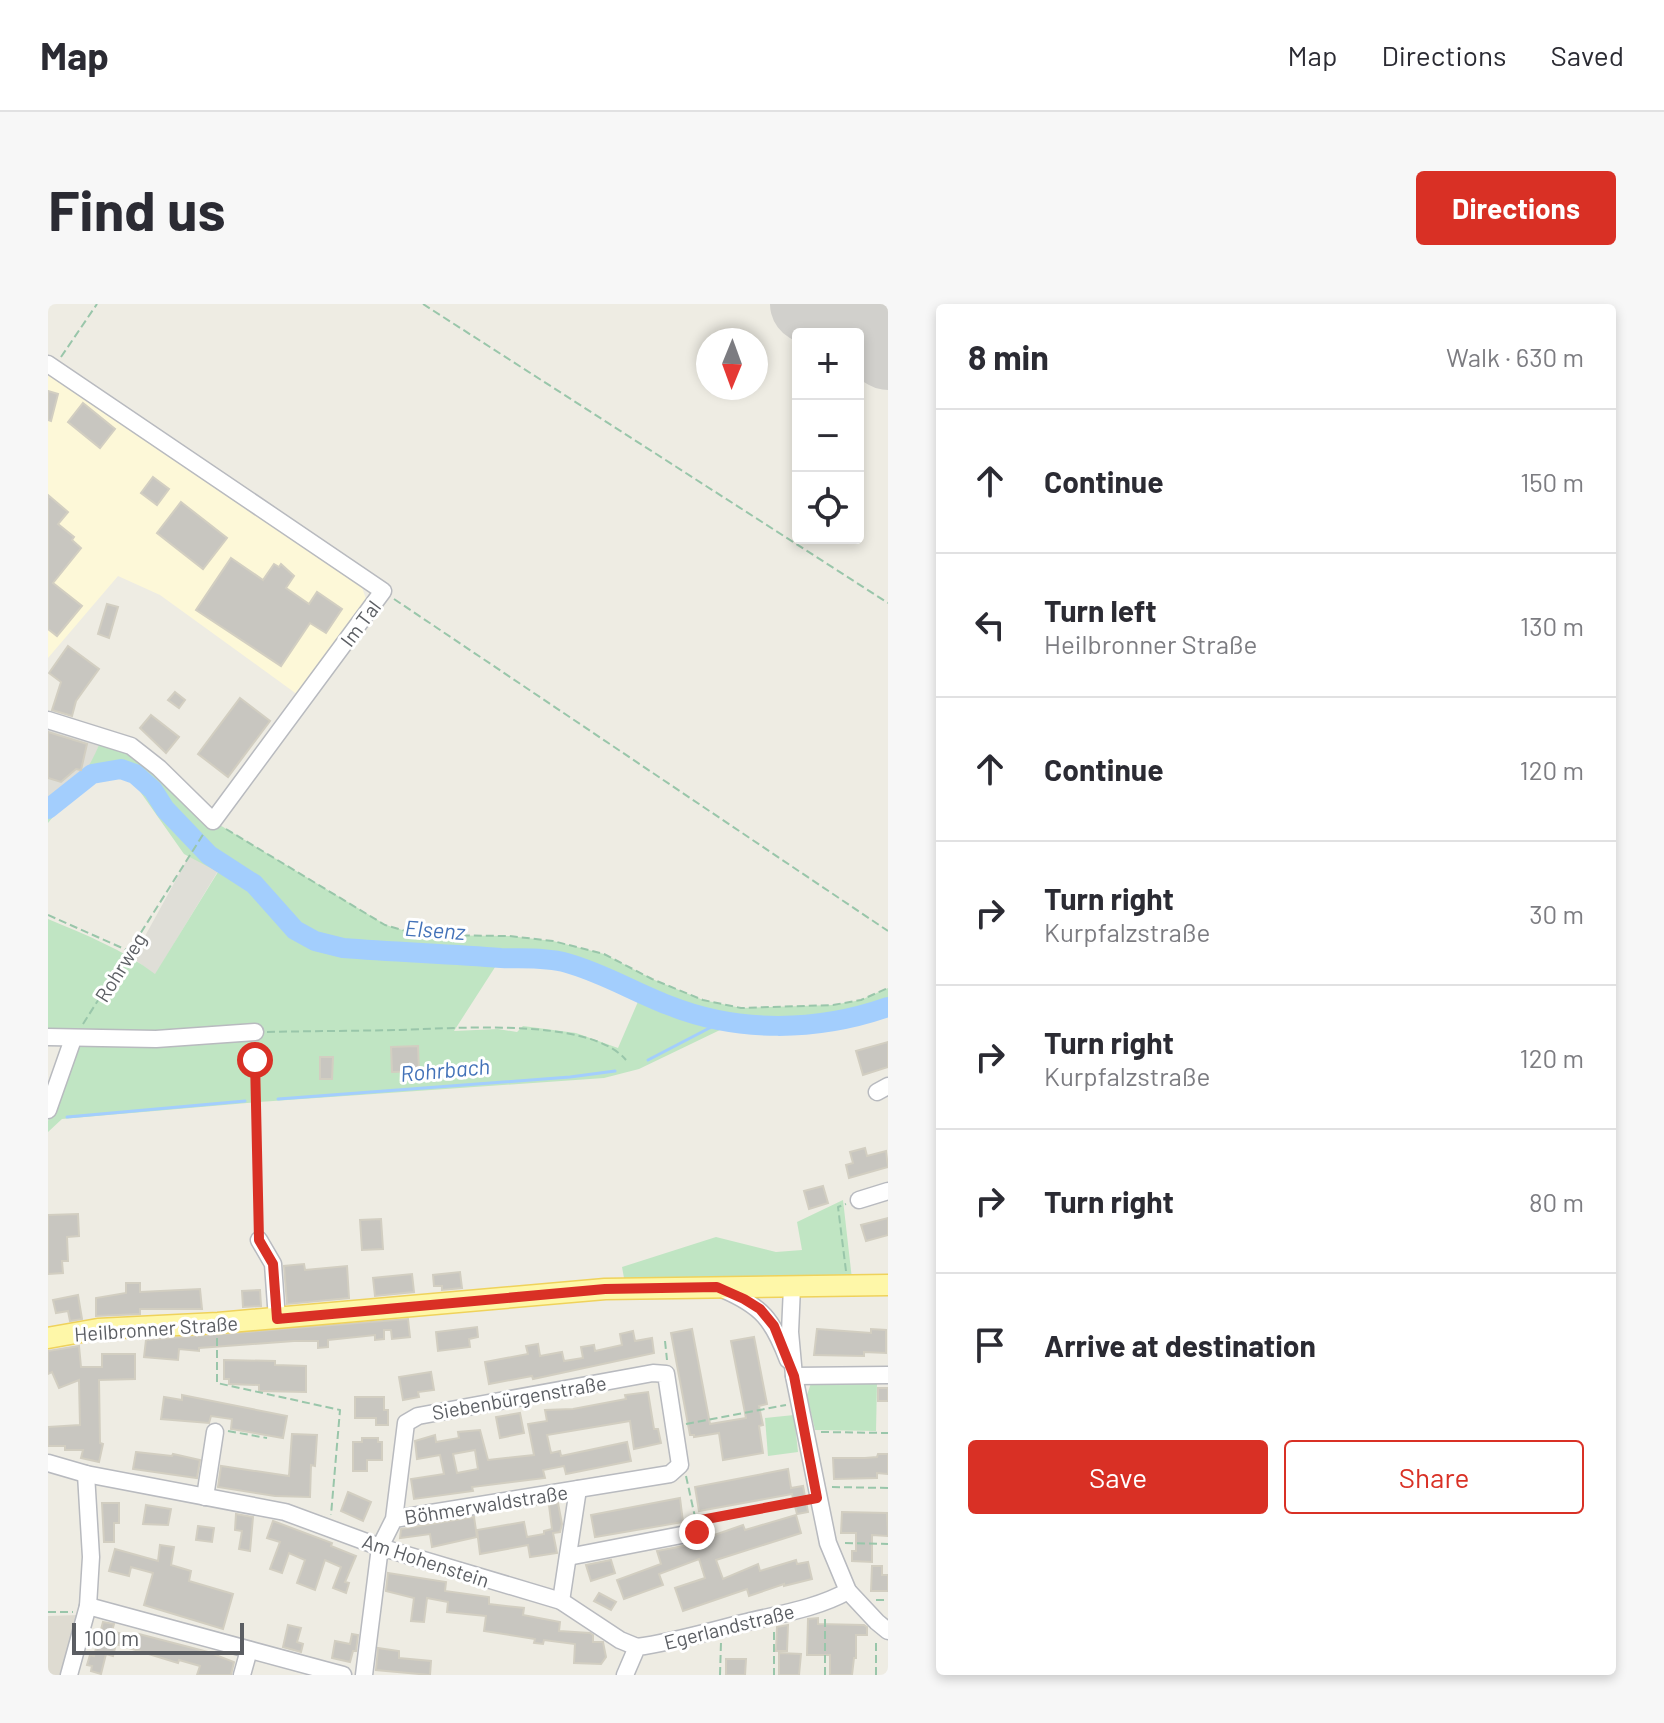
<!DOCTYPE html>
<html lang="en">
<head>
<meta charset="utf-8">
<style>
	:root { --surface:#fff; --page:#f7f7f7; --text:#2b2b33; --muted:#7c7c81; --line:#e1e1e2; --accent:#d93025 }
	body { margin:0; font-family:Barlow,sans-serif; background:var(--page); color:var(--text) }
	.controls { position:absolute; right:24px; top:24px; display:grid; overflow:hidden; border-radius:8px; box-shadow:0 4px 12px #0003 }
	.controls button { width:72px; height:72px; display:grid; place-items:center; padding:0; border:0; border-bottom:2px solid var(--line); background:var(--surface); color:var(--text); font:40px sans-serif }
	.compass { position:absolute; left:648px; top:24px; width:72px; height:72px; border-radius:50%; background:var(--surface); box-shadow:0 4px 12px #0003; rotate:181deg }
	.scale { position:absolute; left:24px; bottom:20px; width:172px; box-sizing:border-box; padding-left:8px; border:4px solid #5b5e63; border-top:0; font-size:22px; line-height:28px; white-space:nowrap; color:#5b5e63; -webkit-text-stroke:6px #fff; paint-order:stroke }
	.stop { position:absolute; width:24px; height:24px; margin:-18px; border:6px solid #d93025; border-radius:50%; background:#fff }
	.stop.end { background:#d93025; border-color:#fff; box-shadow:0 2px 8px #0008 }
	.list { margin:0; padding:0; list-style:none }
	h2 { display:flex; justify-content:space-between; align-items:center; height:104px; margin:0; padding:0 32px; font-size:34px }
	h2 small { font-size:26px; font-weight:400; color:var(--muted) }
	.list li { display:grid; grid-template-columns:52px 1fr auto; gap:24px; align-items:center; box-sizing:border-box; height:144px; padding:0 32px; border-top:2px solid var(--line) }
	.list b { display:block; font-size:30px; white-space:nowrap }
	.list p { margin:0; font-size:26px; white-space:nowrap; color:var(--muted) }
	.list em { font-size:26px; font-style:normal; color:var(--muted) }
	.actions { display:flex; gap:16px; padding:24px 32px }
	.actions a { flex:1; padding:18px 0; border:2px solid var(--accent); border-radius:8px; text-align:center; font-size:28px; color:var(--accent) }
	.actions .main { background:var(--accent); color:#fff }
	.icon { flex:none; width:44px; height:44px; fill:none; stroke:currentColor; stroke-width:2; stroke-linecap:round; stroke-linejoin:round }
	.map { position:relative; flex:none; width:840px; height:1371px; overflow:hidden; border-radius:8px }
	header { display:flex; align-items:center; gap:48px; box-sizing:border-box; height:112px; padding:0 40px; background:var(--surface); border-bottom:2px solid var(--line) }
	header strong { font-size:38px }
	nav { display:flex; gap:44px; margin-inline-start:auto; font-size:28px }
	.intro { display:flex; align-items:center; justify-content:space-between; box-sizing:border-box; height:192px; padding:0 48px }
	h1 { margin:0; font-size:56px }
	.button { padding:20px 36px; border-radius:8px; background:var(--accent); color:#fff; font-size:28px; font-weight:700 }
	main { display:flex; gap:48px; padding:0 48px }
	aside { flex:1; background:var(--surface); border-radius:8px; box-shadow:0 4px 12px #0003 }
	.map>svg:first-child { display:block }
	.commercial { fill:#fdf8d8 }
	.industrial { fill:#dfded7 }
	.education { fill:#dedbd1 }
	.green { fill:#c0e5c3; fill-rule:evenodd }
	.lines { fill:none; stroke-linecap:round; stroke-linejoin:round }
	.stream { stroke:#a3cefd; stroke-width:3 }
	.river { stroke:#a3cefd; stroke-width:20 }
	.runway { stroke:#d1d0cc; stroke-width:78 }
	.building { fill:#c8c6c0; stroke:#d2cec1; stroke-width:2; fill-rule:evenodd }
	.minor-casing { stroke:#b8babf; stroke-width:19 }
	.major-casing { stroke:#efd25b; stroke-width:23 }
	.path { stroke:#99c6aa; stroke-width:2; stroke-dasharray:8 4; stroke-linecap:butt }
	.minor { stroke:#fff; stroke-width:16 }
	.major { stroke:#fef7a8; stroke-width:20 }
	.route { stroke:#d93025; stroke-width:10 }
	.labels { text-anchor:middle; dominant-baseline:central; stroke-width:6; stroke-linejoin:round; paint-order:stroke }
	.street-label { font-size:20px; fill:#5b5e63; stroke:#fff }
	.water-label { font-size:22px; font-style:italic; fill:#4372b8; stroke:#fff }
</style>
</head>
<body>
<header>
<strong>Map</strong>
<nav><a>Map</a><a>Directions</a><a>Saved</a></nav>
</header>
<div class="intro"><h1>Find us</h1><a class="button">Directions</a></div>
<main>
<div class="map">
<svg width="840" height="1371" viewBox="0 0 840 1371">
	<rect width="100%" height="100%" fill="#eeece3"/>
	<path class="commercial" d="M0 70 121 149 314 283 319 298 250 391 112 291 70 272 0 354Z"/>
	<g class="industrial">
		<path d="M0 412 54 433 43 462 35 471 0 495Z"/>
		<path d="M141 552 170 567 107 671 85 654Z"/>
	</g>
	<path class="education" d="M31 1311 12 1371H0V1312Z"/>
	<g class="green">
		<path d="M54 433 83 442 165 517 338 621 371 631 461 632 505 637 556 650 604 675 655 696 693 704 785 701 813 696 840 684V706L786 719 711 727 672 726 591 765 556 774 211 798 14 815 0 828V817L21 755 37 738 0 728V615C38 631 74 645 107 670L170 568 136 550 79 469 56 470 8 509 0 519V495C34 472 39 472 54 433ZM451 657 509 663 592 693 570 744 528 729 475 722 469 728 450 725 406 727Z"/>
		<path d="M795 896 804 975 779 971 576 974 574 963 668 933 728 948 754 946 749 918Z"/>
		<path d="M829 1078 828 1127 767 1126 759 1091 763 1079Z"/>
		<path d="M746 1111 750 1148 720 1152 717 1114Z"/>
	</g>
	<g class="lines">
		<g class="stream">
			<path d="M600 756 673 718"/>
			<path d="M230 795 522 773 567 767"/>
			<path d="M19 813 197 797"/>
		</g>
		<path class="river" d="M0 505 44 470 73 465 87 470 105 486 117 505 161 551 206 580 247 626 267 637 295 644C348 648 400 650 453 654 474 655 499 653 519 659 555 669 586 688 620 701 690 729 769 728 840 703"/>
		<path class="runway" d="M761 0 840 47"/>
	</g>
	<g class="building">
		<path d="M0 87 10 90 3 117 0 116Z"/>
		<path d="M35 99 67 125 52 144 20 118Z"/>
		<path d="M105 173 121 185 109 201 93 189Z"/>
		<path d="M0 191 20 208 10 220 26 233 24 236 33 244 5 279 34 302 9 332 0 325Z"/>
		<path d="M133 198 179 234 155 265 109 229Z"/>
		<path d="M183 254 215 276 226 260 231 263 233 260 246 272 238 284 261 300 269 288 294 305 278 329 262 319 233 362 148 306Z"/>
		<path d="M59 300 70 303 61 334 50 330Z"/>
		<path d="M20 342 51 365 28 397 24 412 4 406 13 378 1 369Z"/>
		<path d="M127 388 137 396 131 404 120 396Z"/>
		<path d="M192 394 222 417 180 473 150 450Z"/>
		<path d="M103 411 131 433 118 449 92 424Z"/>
		<path d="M0 428 39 440 33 466 28 465 13 478 0 474Z"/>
		<path d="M840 738V763L815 771 808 747Z"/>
		<path d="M370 742 371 767 344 768 343 743Z"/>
		<path d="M272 753H285L284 775H272Z"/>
		<path d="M817 844 819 852 838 847 840 863 801 874 798 861 805 859 802 848Z"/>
		<path d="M775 882 780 899 761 905 756 887Z"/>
		<path d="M30 910 31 932 19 933 20 957H14L15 969 0 970V911Z"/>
		<path d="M840 914V931L818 937 813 921Z"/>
		<path d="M333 915 335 945 314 946 312 916Z"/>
		<path d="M256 960 257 966 299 962 301 994 239 1000 236 962Z"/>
		<path d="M412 968 414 984 394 986V982H386L385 971Z"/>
		<path d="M364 970 366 988 327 992 325 974Z"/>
		<path d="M78 979H92V988L152 985 154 1005H92V1010L48 1012V994L78 989Z"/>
		<path d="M212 986 213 1002 195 1003 194 987Z"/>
		<path d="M30 991 34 1015 22 1017 20 1007 8 1009 5 996Z"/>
		<path d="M360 1015 362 1033 344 1035 343 1026H336V1035L327 1036V1031L280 1036V1043L270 1044V1037H246L151 1044V1047L131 1045 130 1056 96 1053 98 1036Z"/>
		<path d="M429 1023 430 1033 421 1035 422 1043 390 1047 388 1028Z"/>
		<path d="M644 1025 662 1120 698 1114 683 1037 706 1033 719 1100 711 1102 715 1121 711 1122 715 1149 675 1156 671 1129 646 1133V1131H642L623 1029Z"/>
		<path d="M769 1025 823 1029V1025L838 1026V1049L816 1048V1052L766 1051Z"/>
		<path d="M585 1027 587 1037 604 1034 606 1049 485 1075 484 1072 441 1080 437 1058 480 1050 478 1042 490 1040 492 1052 514 1048 516 1057 535 1054 533 1043 546 1041 547 1047 574 1041 572 1030Z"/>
		<path d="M31 1042 33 1063H54V1050H87V1075L51 1076 52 1139 55 1140 51 1158 33 1154 35 1146H17V1142H0V1123L32 1121 31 1076 11 1084 4 1068 0 1070V1047Z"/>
		<path d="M176 1056 227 1057V1061L258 1062V1088L211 1087V1081L181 1080V1075H176Z"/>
		<path d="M383 1068 386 1086 370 1088 371 1093 355 1096 351 1073Z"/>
		<rect x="830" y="1084" width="10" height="13"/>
		<path d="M600 1088 606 1125H610L613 1139 586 1145 582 1117 499 1131 503 1149 512 1147 513 1152 579 1138 583 1157 518 1170 516 1162 495 1166 497 1174 424 1183 425 1187 366 1195 363 1175 396 1170 392 1151 369 1155 367 1137 387 1131 388 1138 411 1134 410 1128 432 1126 440 1156 486 1151 480 1120 499 1117 497 1106 525 1105 578 1095 577 1091ZM427 1146 430 1165 409 1169 405 1150Z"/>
		<path d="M134 1091 239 1112 235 1134 183 1125 184 1115 163 1112 161 1119 113 1115 116 1093 134 1096Z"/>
		<path d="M307 1093H336V1106H340V1121H328V1114H307Z"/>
		<path d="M472 1109 476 1129 452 1134 448 1113Z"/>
		<path d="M244 1130 269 1131 267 1162 263 1161 262 1193 227 1192 170 1183 173 1162 241 1172Z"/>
		<path d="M314 1134H330V1138H334V1156H319V1167H305V1138H314Z"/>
		<path d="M88 1148 124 1152 125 1150 152 1156 149 1174 85 1165Z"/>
		<path d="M830 1150H840V1170L829 1169V1174L786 1175 785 1154H817L829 1153Z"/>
		<path d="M740 1165 743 1184 755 1182 760 1208 749 1210 744 1190 651 1207 647 1183Z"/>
		<path d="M300 1188 323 1198 315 1217 293 1207Z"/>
		<path d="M632 1194 635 1218 547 1233 543 1211Z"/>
		<path d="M54 1199H71V1219H66V1238H56Z"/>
		<path d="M510 1199 514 1220 512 1228 505 1229 509 1249 482 1253 480 1241 432 1250 429 1226 476 1218 479 1233 496 1230V1227L504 1225 501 1201Z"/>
		<path d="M98 1201 123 1205 120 1221 95 1220Z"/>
		<path d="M794 1208 839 1209 840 1232 824 1231V1258L804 1257V1247H808V1229H793Z"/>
		<path d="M188 1210 205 1213 202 1247 191 1245 194 1227 187 1226Z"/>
		<path d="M748 1211 753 1229 668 1256 675 1275 710 1260 712 1267 748 1256 749 1260 760 1258 764 1275 736 1282V1280L701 1292 699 1285 635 1307 627 1284 657 1274 651 1255 611 1270 615 1281 576 1295 569 1276 613 1260 609 1247 651 1239 658 1234 695 1221 697 1226Z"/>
		<path d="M426 1213 429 1233 384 1243 382 1230 352 1234 353 1225Z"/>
		<path d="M225 1217 284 1239 283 1242 308 1252 297 1278 301 1279 298 1289 285 1284 293 1263 277 1256 267 1286 249 1279 257 1256 241 1249 234 1269 222 1265 232 1238 219 1234Z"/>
		<path d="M150 1222 166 1224 164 1238 148 1236Z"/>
		<path d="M112 1241 126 1243 123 1261 143 1267 141 1277 185 1290 175 1325 96 1301 105 1269 83 1263 81 1272 61 1267 67 1245 110 1257Z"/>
		<path d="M563 1256 567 1269 543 1277 538 1261Z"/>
		<path d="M824 1262H834V1271H840V1287H823Z"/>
		<path d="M340 1269 398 1278 397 1287 441 1293V1300L476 1304 475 1311 512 1318 511 1327 542 1329 545 1331V1338H555L558 1353 553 1360 526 1359 527 1340 496 1336 495 1340 486 1339 487 1335 436 1327 438 1312 399 1308 400 1298 379 1294 376 1318 363 1317 366 1294 338 1287Z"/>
		<path d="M551 1289 568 1298 563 1306 546 1297Z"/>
		<path d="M770 1314V1320L816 1321 819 1323V1331H808V1354H806L804 1371H782V1351H759L760 1315Z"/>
		<path d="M55 1318 66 1320 64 1327 90 1335 91 1330 160 1348 186 1358 183 1371H149L152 1362 131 1356 130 1359 68 1340 65 1352 58 1350 53 1370 43 1367 44 1362 39 1361 42 1351 46 1352Z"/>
		<path d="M240 1321 253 1324 249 1338 255 1340 253 1348 235 1343Z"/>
		<path d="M740 1321 739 1347H728L729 1323Z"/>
		<path d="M304 1330 310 1331 308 1347H305L302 1358 284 1354 287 1337 302 1340Z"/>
		<path d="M330 1344 351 1347V1354L383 1357 382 1371 328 1366Z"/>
		<path d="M731 1349 753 1350 751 1371H731Z"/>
		<path d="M678 1355H698L697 1371H678Z"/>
	</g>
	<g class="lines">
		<g class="minor-casing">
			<g id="minor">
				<path d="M0 60 335 287 165 517 111 464 83 442 0 416"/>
				<path d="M0 733 108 735 207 728"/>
				<path d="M829 788 840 782"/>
				<path d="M0 806 25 735"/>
				<path d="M811 896 840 887"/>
				<path d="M211 936 225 960 229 1015"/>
				<path d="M744 983 742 1028 746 1072 780 1239 800 1287 829 1318 840 1327"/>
				<path d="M674 985C714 1002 725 1016 740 1056"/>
				<path d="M746 1072 840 1071"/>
				<path d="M0 1159 38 1170 237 1208 332 1243 513 1297 572 1336 589 1343"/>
				<path d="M157 1193 167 1128"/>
				<path d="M520 1253 649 1228"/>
				<path d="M513 1297 530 1185"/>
				<path d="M40 1302 295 1371"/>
				<path d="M21 1371 40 1302 43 1253 38 1170"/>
				<path d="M194 1371 201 1346"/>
				<path d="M316 1371 332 1243 346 1215 358 1119 370 1112 605 1069 618 1070 632 1161 622 1170 346 1215"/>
				<path d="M577 1371 589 1343C626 1338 662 1327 699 1318 732 1310 770 1304 800 1287"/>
			</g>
		</g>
		<g class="major-casing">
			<path id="major" d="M0 1034 50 1025 170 1019 557 985 840 981"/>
		</g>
		<g class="path">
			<path d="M375 0 840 299"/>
			<path d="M13 53 49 0"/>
			<path d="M346 295 840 627"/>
			<path d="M178 525 337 621 371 631 461 632 505 637 556 650 604 675 655 696 693 704 785 701 813 696 840 684"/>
			<path d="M0 611 81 647"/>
			<path d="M35 720 156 529"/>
			<path d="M219 728C262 727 305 727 347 726 402 725 541 712 578 756"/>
			<path d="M207 742 211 924"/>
			<path d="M798 967 790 903 798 900"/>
			<path d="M169 1034V1079L292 1106 283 1211"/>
			<path d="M617 1037 619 1056"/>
			<path d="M638 1120 738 1101"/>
			<path d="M180 1127 219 1134"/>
			<path d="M773 1128 840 1129"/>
			<path d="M638 1172 647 1213"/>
			<path d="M784 1183 840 1184"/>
			<path d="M656 1215 756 1197"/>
			<path d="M797 1239 840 1240"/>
			<path d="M828 1296H840"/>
			<path d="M0 1308H25"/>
			<path d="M726 1328V1371"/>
			<path d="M672 1371 673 1338"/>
			<path d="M777 1371V1312"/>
			<path d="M828 1371V1336"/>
		</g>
		<use href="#minor" class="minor"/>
		<use href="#major" class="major"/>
	</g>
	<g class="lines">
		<path class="route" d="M207 756 211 936 225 960 229 1015 557 985 669 983 696 995 712 1005 726 1022 746 1072 769 1194 648 1217 649 1228"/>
	</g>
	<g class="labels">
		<g class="street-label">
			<text transform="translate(312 319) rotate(-53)">Im Tal</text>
			<text transform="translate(72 663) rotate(-58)">Rohrweg</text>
			<text transform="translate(108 1024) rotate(-4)">Heilbronner Straße</text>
			<text transform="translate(471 1093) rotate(-10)">Siebenbürgenstraße</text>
			<text transform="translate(438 1200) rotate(-9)">Böhmerwaldstraße</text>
			<text transform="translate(378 1256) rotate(18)">Am Hohenstein</text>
			<text transform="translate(681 1322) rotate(-14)">Egerlandstraße</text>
		</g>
		<g class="water-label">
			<text transform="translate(387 625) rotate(4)">Elsenz</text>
			<text transform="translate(397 765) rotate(-5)">Rohrbach</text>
		</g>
	</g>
</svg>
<div class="controls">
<button>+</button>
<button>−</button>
<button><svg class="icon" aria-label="locate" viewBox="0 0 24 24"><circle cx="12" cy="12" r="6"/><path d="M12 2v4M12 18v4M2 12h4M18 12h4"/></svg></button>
</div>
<svg class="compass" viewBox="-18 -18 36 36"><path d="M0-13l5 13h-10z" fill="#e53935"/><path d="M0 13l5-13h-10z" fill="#7c7c81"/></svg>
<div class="scale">100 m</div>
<div class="stop" style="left:207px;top:756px"></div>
<div class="stop end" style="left:649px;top:1228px"></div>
</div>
<aside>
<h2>8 min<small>Walk · 630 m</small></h2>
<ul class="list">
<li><svg class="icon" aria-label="ahead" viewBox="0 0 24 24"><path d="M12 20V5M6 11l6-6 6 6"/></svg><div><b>Continue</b></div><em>150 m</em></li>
<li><svg class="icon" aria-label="left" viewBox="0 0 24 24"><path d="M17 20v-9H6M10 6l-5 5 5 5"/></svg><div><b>Turn left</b><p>Heilbronner Straße</p></div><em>130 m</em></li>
<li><svg class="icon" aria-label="ahead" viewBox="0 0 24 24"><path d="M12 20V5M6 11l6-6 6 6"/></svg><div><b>Continue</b></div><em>120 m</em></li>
<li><svg class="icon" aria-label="right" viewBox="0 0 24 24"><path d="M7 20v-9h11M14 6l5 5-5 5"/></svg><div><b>Turn right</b><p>Kurpfalzstraße</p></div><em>30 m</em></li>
<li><svg class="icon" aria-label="right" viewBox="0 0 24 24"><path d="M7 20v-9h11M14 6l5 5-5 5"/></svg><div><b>Turn right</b><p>Kurpfalzstraße</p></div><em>120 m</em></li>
<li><svg class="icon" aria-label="right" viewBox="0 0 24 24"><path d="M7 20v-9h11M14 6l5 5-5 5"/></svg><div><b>Turn right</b></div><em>80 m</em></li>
<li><svg class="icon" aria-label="arrive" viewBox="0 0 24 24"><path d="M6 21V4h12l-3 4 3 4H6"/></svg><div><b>Arrive at destination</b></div></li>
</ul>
<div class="actions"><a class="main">Save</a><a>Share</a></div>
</aside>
</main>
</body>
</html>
